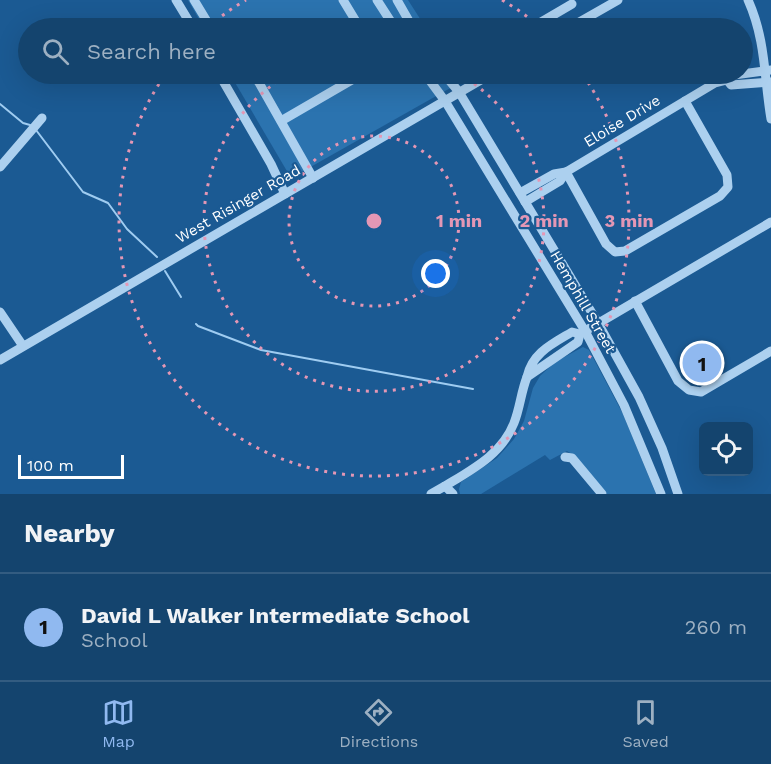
<!DOCTYPE html>
<html lang="en">
<head>
<meta charset="utf-8">
<style>
	:root { --surface:#14446e; --page:#1d4b73; --text:#f1f3f6; --muted:#9db0c2; --line:#335c81; --accent:#90b9f0 }
	body { margin:0; font-family:"Work Sans",sans-serif; background:var(--page); color:var(--text) }
	.controls { position:absolute; right:18px; bottom:18px; display:grid; overflow:hidden; border-radius:9px; box-shadow:0 6px 24px #0002 }
	.controls button { width:54px; height:54px; display:grid; place-items:center; padding:0; border:0; border-bottom:2px solid var(--line); background:var(--surface); color:var(--text); font:30px sans-serif }
	.scale { position:absolute; left:18px; bottom:15px; width:106px; box-sizing:border-box; padding-left:6px; border:3px solid #fff; border-top:0; font-size:16px; line-height:21px; white-space:nowrap; color:#fff; -webkit-text-stroke:4px #1b5a93; paint-order:stroke }
	.you { position:absolute; left:436px; top:274px; width:21px; height:21px; margin:-15px; border:4px solid #fff; border-radius:50%; background:#1a73e8; box-shadow:0 0 0 9px #1a73e833 }
	.badge { display:grid; place-items:center; width:39px; height:39px; border-radius:50%; background:var(--accent); color:#111; font-size:20px; font-weight:700 }
	.pin { position:absolute; translate:-50% -50%; border:3px solid #fff; box-shadow:0 2px 6px #0006 }
	.list { margin:0; padding:0; list-style:none }
	h2 { display:flex; justify-content:space-between; align-items:center; height:78px; margin:0; padding:0 24px; font-size:26px }
	h2 small { font-size:20px; font-weight:400; color:var(--muted) }
	.list li { display:grid; grid-template-columns:39px 1fr auto; gap:18px; align-items:center; box-sizing:border-box; height:108px; padding:0 24px; border-top:2px solid var(--line) }
	.list b { display:block; font-size:22px; white-space:nowrap }
	.list p { margin:0; font-size:20px; white-space:nowrap; color:var(--muted) }
	.list em { font-size:20px; font-style:normal; color:var(--muted) }
	.icon { flex:none; width:33px; height:33px; fill:none; stroke:currentColor; stroke-width:2; stroke-linecap:round; stroke-linejoin:round }
	.map { position:relative; flex:none; width:771px; height:494px; overflow:hidden }
	.search { position:absolute; background:var(--surface); box-shadow:0 6px 24px #0002; left:18px; right:18px; top:18px; height:66px; display:flex; align-items:center; gap:15px; box-sizing:border-box; padding:0 21px; border-radius:33px; color:var(--muted); font-size:22px }
	.sheet { height:186px; background:var(--surface) }
	nav { display:flex; justify-content:space-around; align-items:center; box-sizing:border-box; height:84px; border-top:2px solid var(--line); background:var(--surface); font-size:16px; color:var(--muted) }
	nav a { display:grid; justify-items:center; gap:3px }
	nav .on { color:var(--accent) }
	.map>svg:first-child { display:block }
	.green { fill:#2b73af }
	.lines { fill:none; stroke-linecap:round; stroke-linejoin:round }
	.stream { stroke:#9fccf1; stroke-width:2 }
	.minor { stroke:#acd0ef; stroke-width:9 }
	.ring { fill:none; stroke:#e497b5; stroke-width:3; stroke-dasharray:3 6 }
	.labels { text-anchor:middle; dominant-baseline:central; stroke-width:4.5; stroke-linejoin:round; paint-order:stroke }
	.street-label { font-size:15px; fill:#fff; stroke:#1b5a93 }
	.centre { fill:#e497b5; stroke:#1b5a93; stroke-width:3 }
	.ring-label { font-size:18px; text-anchor:middle; font-weight:bold; fill:#e497b5; stroke:#1b5a93; stroke-width:4.5; stroke-linejoin:round; paint-order:stroke }
</style>
</head>
<body>
<div class="map">
<svg width="771" height="494" viewBox="0 0 771 494">
	<rect width="100%" height="100%" fill="#1b5a93"/>
	<g class="green">
		<path d="M188 0H408L426 28H204Z"/>
		<path d="M230 74H455L461 82 291 178Z"/>
		<path d="M583 347 589 350 623 414 656 494H607L576 457 567 451 550 460 545 455 481 494H460L459 489 461 482 497 458 514 439 524 421 533 388 540 376 555 362Z"/>
	</g>
	<g class="lines">
		<g class="stream">
			<path d="M0 104 23 123 30 125"/>
			<path d="M36 130 83 192 108 203 127 229 157 257"/>
			<path d="M165 271 181 297"/>
			<path d="M196 324 198 326 261 350 473 389"/>
		</g>
		<g class="minor">
			<path d="M176 0 193 28"/>
			<path d="M194 0 211 28"/>
			<path d="M343 0 360 28"/>
			<path d="M377 0 395 28"/>
			<path d="M397 0 413 28"/>
			<path d="M748 0C766 40 764 78 771 119"/>
			<path d="M531 28 572 4"/>
			<path d="M569 28 618 0"/>
			<path d="M219 74 271 164 285 194"/>
			<path d="M254 74 313 178"/>
			<path d="M425 74 445 101 585 331 624 405 661 494"/>
			<path d="M444 74 459 92 598 323 639 397 662 448 678 494"/>
			<path d="M727 80 731 85 770 82"/>
			<path d="M281 121 362 74"/>
			<path d="M0 167 42 118"/>
			<path d="M566 172 606 244 615 252 625 251 720 196 728 187 727 175 685 101"/>
			<path d="M520 193 554 174 566 172 715 83 727 80 734 75 771 70"/>
			<path d="M525 202 560 181 566 172"/>
			<path d="M635 301 678 381 689 390 701 392 771 351"/>
			<path d="M0 312 23 346"/>
			<path d="M580 334 578 342 527 377C532 353 552 344 572 332L580 334 771 222"/>
			<path d="M0 360 491 74"/>
			<path d="M565 457 572 458 602 494"/>
			<path d="M431 494 445 486"/>
			<path d="M453 494 445 486C473 469 502 454 514 423 520 408 521 392 527 377"/>
		</g>
	</g>
	<g class="ring">
		<circle cx="374" cy="221" r="85"/>
		<path d="M459 74A170 170 0 1 1 289 74"/>
		<path d="M208 27A255 255 0 0 1 246 0M502 0A255 255 0 0 1 540 27M583 75A255 255 0 1 1 165 75"/>
	</g>
	<g class="labels">
		<g class="street-label">
			<text transform="translate(622 121) rotate(-31)">Eloise Drive</text>
			<text transform="translate(238 204) rotate(-30)">West Risinger Road</text>
			<text transform="translate(583 302) rotate(60)">Hemphill Street</text>
		</g>
	</g>
	<circle cx="374" cy="221" r="9" class="centre"/>
	<g class="ring-label">
		<text x="459" y="227">1 min</text>
		<text x="544" y="227">2 min</text>
		<text x="629" y="227">3 min</text>
	</g>
</svg>
<div class="controls">
<button><svg class="icon" aria-label="locate" viewBox="0 0 24 24"><circle cx="12" cy="12" r="6"/><path d="M12 2v4M12 18v4M2 12h4M18 12h4"/></svg></button>
</div>
<div class="scale">100 m</div>
<div class="you"></div>
<div class="pin badge" style="left:702px;top:363px">1</div>
<div class="search"><svg class="icon" aria-label="search" viewBox="0 0 24 24"><circle cx="10" cy="10" r="6"/><path d="M15 15l6 6"/></svg>Search here</div>
</div>
<section class="sheet">
<h2>Nearby<small></small></h2>
<ul class="list">
<li><span class="badge">1</span><div><b>David L Walker Intermediate School</b><p>School</p></div><em>260 m</em></li>
</ul>
</section>
<nav>
<a class="on"><svg class="icon" aria-label="map" viewBox="0 0 24 24"><path d="M3 6l6-2 6 2 6-2v14l-6 2-6-2-6 2zM9 4v14M15 6v14"/></svg>Map</a>
<a><svg class="icon" aria-label="directions" viewBox="0 0 24 24"><path d="M12 3l9 9-9 9-9-9zM9 14v-3h6M13 9l2 2-2 2"/></svg>Directions</a>
<a><svg class="icon" aria-label="saved" viewBox="0 0 24 24"><path d="M7 4h10v16l-5-4-5 4z"/></svg>Saved</a>
</nav>
</body>
</html>
